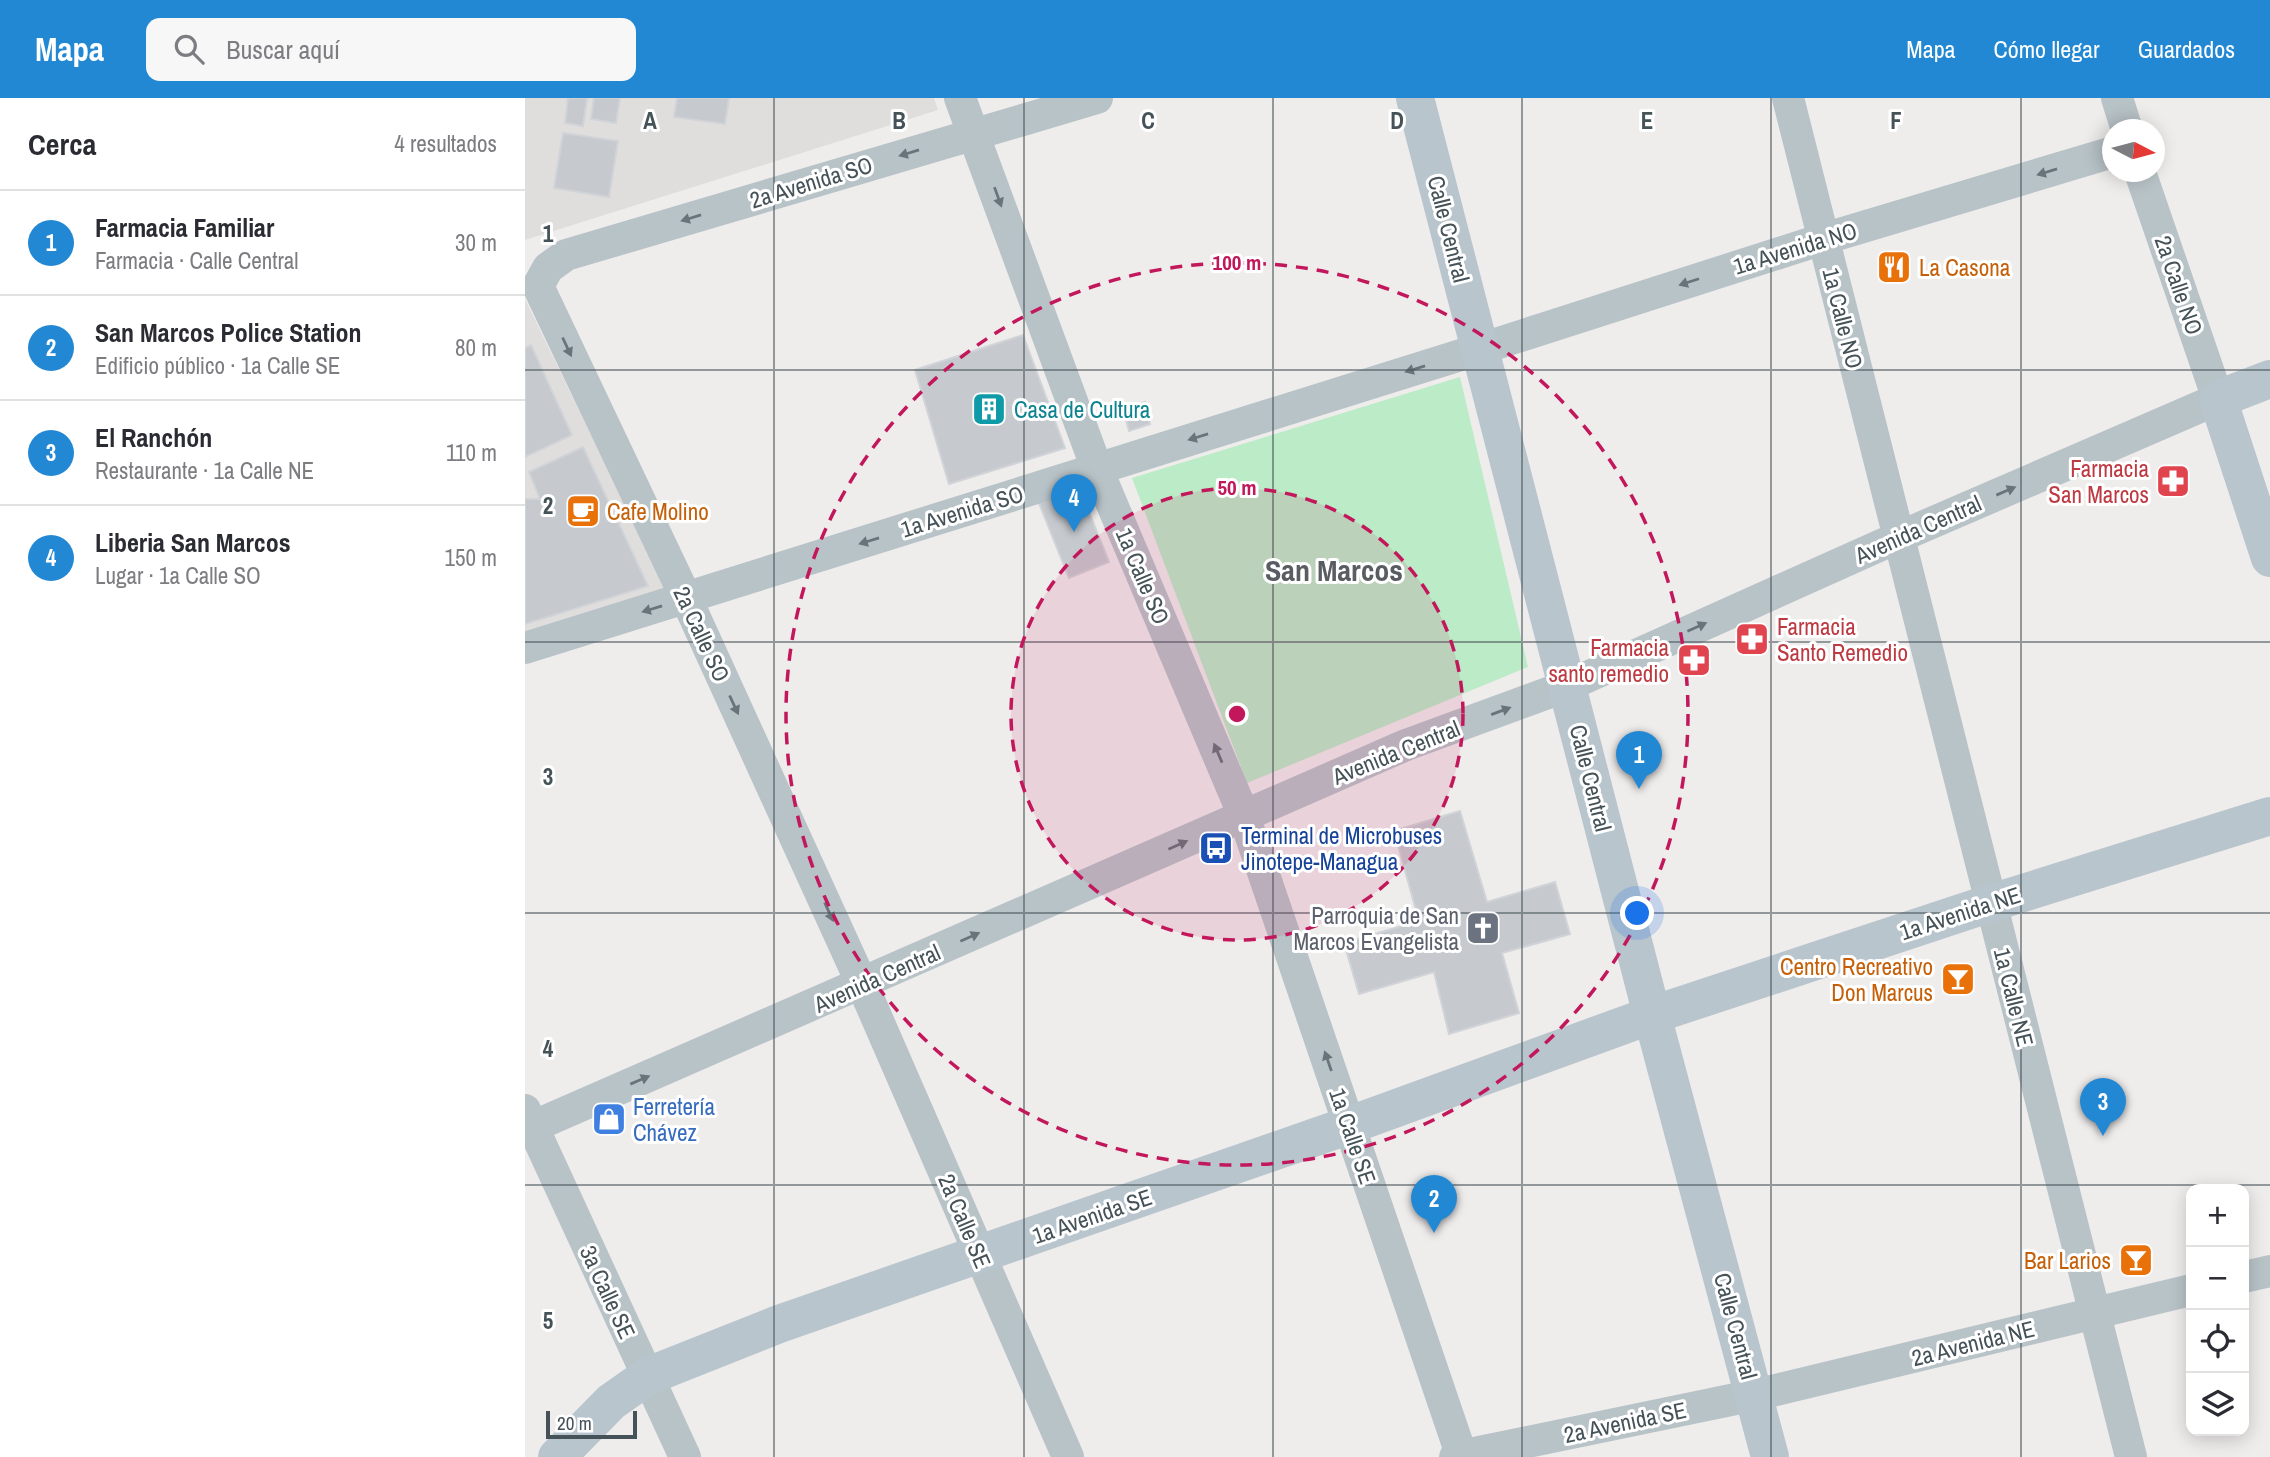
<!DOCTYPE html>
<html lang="es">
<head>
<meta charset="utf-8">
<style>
	:root { --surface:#fff; --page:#f7f7f7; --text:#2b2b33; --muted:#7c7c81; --line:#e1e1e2; --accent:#2288d3 }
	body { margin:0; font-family:"Archivo Narrow",sans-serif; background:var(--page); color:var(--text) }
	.controls { position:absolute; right:21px; bottom:21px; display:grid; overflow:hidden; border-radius:14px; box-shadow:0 4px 18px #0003 }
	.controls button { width:63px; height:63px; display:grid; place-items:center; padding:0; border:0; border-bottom:2px solid var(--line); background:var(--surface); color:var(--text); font:35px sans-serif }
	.compass { position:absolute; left:1577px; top:21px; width:63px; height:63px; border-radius:50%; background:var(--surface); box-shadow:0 4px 18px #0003; rotate:96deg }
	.scale { position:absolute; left:21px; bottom:18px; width:91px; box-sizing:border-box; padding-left:7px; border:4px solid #455258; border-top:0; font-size:19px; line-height:24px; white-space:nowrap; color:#455258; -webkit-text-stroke:5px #fff; paint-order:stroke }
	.you { position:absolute; left:1113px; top:816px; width:24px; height:24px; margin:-18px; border:5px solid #fff; border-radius:50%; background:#1a73e8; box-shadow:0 0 0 10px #1a73e833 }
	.badge { display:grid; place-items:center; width:46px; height:46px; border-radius:50%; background:var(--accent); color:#fff; font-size:23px; font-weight:700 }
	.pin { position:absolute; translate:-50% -58px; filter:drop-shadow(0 2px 4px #0008) }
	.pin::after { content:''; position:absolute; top:37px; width:24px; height:21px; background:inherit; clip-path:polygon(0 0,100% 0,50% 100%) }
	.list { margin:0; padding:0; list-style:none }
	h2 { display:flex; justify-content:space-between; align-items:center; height:91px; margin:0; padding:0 28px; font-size:30px }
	h2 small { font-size:23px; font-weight:400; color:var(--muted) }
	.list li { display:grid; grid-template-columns:46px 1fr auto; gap:21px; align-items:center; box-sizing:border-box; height:105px; padding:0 28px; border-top:2px solid var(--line) }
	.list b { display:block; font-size:26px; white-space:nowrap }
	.list p { margin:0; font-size:23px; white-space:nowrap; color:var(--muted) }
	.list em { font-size:23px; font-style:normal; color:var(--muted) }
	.icon { flex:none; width:38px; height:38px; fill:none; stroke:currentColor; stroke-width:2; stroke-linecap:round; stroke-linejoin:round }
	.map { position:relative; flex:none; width:1745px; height:1359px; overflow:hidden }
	header { display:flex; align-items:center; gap:42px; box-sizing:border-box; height:98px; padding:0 35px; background:var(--accent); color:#fff }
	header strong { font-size:33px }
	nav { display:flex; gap:38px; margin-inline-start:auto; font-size:24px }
	.search { width:490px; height:63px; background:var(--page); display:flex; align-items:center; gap:18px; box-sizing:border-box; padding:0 24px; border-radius:14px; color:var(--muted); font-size:26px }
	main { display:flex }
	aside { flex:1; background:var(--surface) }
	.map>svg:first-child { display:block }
	.education { fill:#e0dddd }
	.green { fill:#bbebc7 }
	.building { fill:#c6cacf; stroke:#d0d3d7; stroke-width:2 }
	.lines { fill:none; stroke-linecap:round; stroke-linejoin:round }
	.minor { stroke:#b8c3c8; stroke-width:32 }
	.secondary { stroke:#b8c5cd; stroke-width:38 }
	.oneway { fill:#68747a }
	.grid { fill:none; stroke:#455258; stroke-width:2; stroke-opacity:0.55 }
	.ring { fill:none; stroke:#c2185b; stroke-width:3.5; stroke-dasharray:12 9 }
	.labels { text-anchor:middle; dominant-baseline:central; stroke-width:6; stroke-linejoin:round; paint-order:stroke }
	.street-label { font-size:23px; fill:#455258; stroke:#fff }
	.food-label { font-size:23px; fill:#c56008; stroke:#fff; text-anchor:start }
	.culture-label { font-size:23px; fill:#0d838f; stroke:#fff; text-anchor:start }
	.health-label { font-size:23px; fill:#be3a42; stroke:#fff; text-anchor:end }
	.transit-label { font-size:23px; fill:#164399; stroke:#fff; text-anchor:start }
	.worship-label { font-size:23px; fill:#5b616d; stroke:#fff; text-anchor:end }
	.shop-label { font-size:23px; fill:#366cbe; stroke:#fff; text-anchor:start }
	.district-label { font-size:30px; font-weight:bold; fill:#595d61; stroke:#fff }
	.grid-label { font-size:23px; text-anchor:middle; font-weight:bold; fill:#455258; stroke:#fff; stroke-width:6; stroke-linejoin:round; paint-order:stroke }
	.centre { fill:#c2185b; stroke:#fff; stroke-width:3.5 }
	.ring-label { font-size:21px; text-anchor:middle; font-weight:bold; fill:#c2185b; stroke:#fff; stroke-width:6; stroke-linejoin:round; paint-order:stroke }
</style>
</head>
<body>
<header>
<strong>Mapa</strong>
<div class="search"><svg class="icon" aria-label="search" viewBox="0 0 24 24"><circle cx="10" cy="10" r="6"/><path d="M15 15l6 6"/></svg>Buscar aquí</div>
<nav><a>Mapa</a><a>Cómo llegar</a><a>Guardados</a></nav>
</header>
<main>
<aside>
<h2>Cerca<small>4 resultados</small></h2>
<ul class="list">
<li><span class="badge">1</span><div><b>Farmacia Familiar</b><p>Farmacia · Calle Central</p></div><em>30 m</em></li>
<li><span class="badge">2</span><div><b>San Marcos Police Station</b><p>Edificio público · 1a Calle SE</p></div><em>80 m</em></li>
<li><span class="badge">3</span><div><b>El Ranchón</b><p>Restaurante · 1a Calle NE</p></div><em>110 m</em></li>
<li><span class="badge">4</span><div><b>Liberia San Marcos</b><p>Lugar · 1a Calle SO</p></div><em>150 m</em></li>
</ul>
</aside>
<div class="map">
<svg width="1745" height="1359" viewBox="0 0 1745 1359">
	<rect width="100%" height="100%" fill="#efecec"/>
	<g class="education">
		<path d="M0 0H409L413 12 0 142Z"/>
		<path d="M0 201 143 496 0 535Z"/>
	</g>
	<path class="green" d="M935 279 1003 569 722 685 607 380Z"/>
	<g class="building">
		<path d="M43 0H62L58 28 40 25Z"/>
		<path d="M69 0H95L91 25 66 21Z"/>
		<path d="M152 0H204L200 26 149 19Z"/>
		<path d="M38 35 93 43 84 99 29 90Z"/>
		<path d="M498 237 540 350 424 386 390 272Z"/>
		<path d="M6 247 47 337 0 359V250Z"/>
		<path d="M620 304 625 326 604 333 598 310Z"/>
		<path d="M58 349 123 488 0 526V401H15L4 374Z"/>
		<path d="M554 389 584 464 544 480 514 405Z"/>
		<path d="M935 713 962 804 1030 784 1045 836 977 855 994 915 924 936 909 874 834 896 819 845 894 823 869 733Z"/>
	</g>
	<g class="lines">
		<g class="minor">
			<path d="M435 0 572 371 719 718 937 1359"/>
			<path d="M1263 0 1606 1359"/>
			<path d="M1592 0 1602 32"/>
			<path d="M0 550 955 251 1298 141 1588 54"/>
			<path d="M0 1012 160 1359"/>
			<path d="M0 1032 881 647 1042 588 1374 439 1693 301 1615 74"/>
			<path d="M1719 1179 1745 1173"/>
			<path d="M543 1359 337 886 161 500 13 188 23 170 41 157 572 0"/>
			<path d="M930 1359 1230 1297 1666 1192"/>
		</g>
		<g class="secondary">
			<path d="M890 0 1127 917 1245 1359"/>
			<path d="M1745 281 1693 301 1745 460"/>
			<path d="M32 1359 86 1304 123 1278 254 1226 825 1027 1127 917 1466 805 1745 718"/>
		</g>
	</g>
	<defs><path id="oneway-solid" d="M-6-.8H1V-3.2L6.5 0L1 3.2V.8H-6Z" transform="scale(1.75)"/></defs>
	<g class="oneway">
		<use href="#oneway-solid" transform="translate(384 55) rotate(163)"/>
		<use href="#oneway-solid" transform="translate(1522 74) rotate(163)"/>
		<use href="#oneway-solid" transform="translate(473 99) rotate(70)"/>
		<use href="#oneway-solid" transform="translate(166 120) rotate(163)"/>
		<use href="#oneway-solid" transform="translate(1164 184) rotate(162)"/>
		<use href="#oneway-solid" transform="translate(42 249) rotate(65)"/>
		<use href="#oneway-solid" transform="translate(890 271) rotate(163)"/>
		<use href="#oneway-solid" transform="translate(673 339) rotate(163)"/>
		<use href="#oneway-solid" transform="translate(1481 393) rotate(-23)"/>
		<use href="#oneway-solid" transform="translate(344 443) rotate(163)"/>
		<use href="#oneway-solid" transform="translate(127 511) rotate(163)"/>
		<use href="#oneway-solid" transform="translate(1172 529) rotate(-24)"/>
		<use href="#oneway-solid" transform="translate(209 607) rotate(65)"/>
		<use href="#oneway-solid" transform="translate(976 613) rotate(-20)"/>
		<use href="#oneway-solid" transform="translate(693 655) rotate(-113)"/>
		<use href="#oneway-solid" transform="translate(653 747) rotate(-24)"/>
		<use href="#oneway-solid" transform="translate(304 814) rotate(65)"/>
		<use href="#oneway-solid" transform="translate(445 839) rotate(-24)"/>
		<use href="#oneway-solid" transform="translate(803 963) rotate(-109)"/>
		<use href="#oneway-solid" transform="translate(115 982) rotate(-23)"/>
	</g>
	<path class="grid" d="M249 0V1359M499 0V1359M748 0V1359M997 0V1359M1246 0V1359M1496 0V1359M0 272H1745M0 544H1745M0 815H1745M0 1087H1745"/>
	<circle cx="712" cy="616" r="226" fill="#c2185b" fill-opacity=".12"/>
	<g class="ring">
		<circle cx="712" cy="616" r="226"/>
		<circle cx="712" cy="616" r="451"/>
	</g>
	<defs>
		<g id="restaurant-square" transform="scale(1.75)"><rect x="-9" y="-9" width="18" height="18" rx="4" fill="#e8710a" stroke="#fff"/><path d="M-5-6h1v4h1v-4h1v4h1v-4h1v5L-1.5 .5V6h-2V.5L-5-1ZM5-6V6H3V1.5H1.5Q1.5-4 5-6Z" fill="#fff"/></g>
		<g id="building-square" transform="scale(1.75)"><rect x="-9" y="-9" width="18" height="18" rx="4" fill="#0f9aa8" stroke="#fff"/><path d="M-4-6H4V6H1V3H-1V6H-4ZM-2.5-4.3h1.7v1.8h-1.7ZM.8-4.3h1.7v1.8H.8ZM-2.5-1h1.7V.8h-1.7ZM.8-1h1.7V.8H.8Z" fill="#fff"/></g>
		<g id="pharmacy-square" transform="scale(1.75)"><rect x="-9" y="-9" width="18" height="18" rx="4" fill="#e0444e" stroke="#fff"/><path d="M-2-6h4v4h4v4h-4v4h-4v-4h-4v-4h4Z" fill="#fff"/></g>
		<g id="cafe-square" transform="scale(1.75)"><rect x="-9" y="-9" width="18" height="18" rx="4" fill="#e8710a" stroke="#fff"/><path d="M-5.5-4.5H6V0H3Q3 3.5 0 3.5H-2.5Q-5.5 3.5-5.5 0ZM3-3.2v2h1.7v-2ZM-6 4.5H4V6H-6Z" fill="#fff"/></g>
		<g id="bus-square" transform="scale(1.75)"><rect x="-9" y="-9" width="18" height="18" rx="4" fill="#1a4fb4" stroke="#fff"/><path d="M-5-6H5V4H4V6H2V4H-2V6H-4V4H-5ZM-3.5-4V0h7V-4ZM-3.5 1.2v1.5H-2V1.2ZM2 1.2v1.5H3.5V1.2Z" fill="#fff"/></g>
		<g id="church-square" transform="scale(1.75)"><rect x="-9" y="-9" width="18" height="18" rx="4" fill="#6b7280" stroke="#fff"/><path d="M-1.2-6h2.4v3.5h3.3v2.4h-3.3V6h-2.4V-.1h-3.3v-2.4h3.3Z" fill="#fff"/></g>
		<g id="bar-square" transform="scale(1.75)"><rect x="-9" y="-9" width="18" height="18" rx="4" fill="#e8710a" stroke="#fff"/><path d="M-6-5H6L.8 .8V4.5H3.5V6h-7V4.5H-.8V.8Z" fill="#fff"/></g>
		<g id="shop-square" transform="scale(1.75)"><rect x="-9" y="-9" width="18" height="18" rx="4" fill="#3f7fe0" stroke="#fff"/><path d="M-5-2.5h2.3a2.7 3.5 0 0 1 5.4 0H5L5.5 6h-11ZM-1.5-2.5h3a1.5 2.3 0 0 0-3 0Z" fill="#fff"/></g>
	</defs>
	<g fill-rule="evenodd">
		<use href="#restaurant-square" x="1369" y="169"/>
		<use href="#building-square" x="464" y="311"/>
		<use href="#pharmacy-square" x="1648" y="383"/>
		<use href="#cafe-square" x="58" y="413"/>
		<use href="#pharmacy-square" x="1227" y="541"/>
		<use href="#pharmacy-square" x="1169" y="562"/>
		<use href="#bus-square" x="691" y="750"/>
		<use href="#church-square" x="958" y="830"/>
		<use href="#bar-square" x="1433" y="881"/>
		<use href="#shop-square" x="84" y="1021"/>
		<use href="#bar-square" x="1611" y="1162"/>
	</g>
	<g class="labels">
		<g class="street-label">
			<text transform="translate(286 84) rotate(-17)">2a Avenida SO</text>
			<text transform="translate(924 131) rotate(76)">Calle Central</text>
			<text transform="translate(1270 150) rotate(-17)">1a Avenida NO</text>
			<text transform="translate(1654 187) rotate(71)">2a Calle NO</text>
			<text transform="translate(1318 220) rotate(76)">1a Calle NO</text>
			<text transform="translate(437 413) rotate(-17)">1a Avenida SO</text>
			<text transform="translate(1393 431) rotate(-24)">Avenida Central</text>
			<text transform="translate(618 478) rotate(67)">1a Calle SO</text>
			<text transform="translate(177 536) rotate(65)">2a Calle SO</text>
			<text transform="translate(871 654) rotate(-22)">Avenida Central</text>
			<text transform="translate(1066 680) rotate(76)">Calle Central</text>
			<text transform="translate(1435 815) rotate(-18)">1a Avenida NE</text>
			<text transform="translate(352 880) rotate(-24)">Avenida Central</text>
			<text transform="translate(1489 899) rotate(76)">1a Calle NE</text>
			<text transform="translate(828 1038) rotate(71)">1a Calle SE</text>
			<text transform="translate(567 1118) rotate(-19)">1a Avenida SE</text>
			<text transform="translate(440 1123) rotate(67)">2a Calle SE</text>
			<text transform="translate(83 1194) rotate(65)">3a Calle SE</text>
			<text transform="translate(1211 1228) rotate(75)">Calle Central</text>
			<text transform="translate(1448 1245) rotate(-14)">2a Avenida NE</text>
			<text transform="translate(1100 1324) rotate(-12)">2a Avenida SE</text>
		</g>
		<g class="food-label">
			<text x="1394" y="169">La Casona</text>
			<text x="82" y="413">Cafe Molino</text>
			<text x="1408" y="868" text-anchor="end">Centro Recreativo<tspan x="1408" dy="26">Don Marcus</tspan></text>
			<text x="1586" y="1162" text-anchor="end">Bar Larios</text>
		</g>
		<g class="culture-label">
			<text x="489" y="311">Casa de Cultura</text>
		</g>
		<g class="health-label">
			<text x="1624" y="370">Farmacia<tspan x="1624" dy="26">San Marcos</tspan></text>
			<text x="1252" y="528" text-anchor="start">Farmacia<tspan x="1252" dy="26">Santo Remedio</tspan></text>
			<text x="1144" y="549">Farmacia<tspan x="1144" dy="26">santo remedio</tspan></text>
		</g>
		<g class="transit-label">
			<text x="716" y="737">Terminal de Microbuses<tspan x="716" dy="26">Jinotepe-Managua</tspan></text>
		</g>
		<g class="worship-label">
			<text x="934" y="817">Parroquia de San<tspan x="934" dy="26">Marcos Evangelista</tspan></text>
		</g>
		<g class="shop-label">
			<text x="108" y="1008">Ferretería<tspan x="108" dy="26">Chávez</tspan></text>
		</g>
		<g class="district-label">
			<text x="809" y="472">San Marcos</text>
		</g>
	</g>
	<g class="grid-label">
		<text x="125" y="31">A</text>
		<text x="374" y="31">B</text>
		<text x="623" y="31">C</text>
		<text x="872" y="31">D</text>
		<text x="1122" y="31">E</text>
		<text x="1371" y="31">F</text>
		<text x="23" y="144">1</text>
		<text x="23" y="416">2</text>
		<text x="23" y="687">3</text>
		<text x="23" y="959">4</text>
		<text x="23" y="1231">5</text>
	</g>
	<circle cx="712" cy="616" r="10" class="centre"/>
	<g class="ring-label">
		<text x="712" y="172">100 m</text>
		<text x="712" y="397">50 m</text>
	</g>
</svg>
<div class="controls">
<button>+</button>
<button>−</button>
<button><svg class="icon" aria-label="locate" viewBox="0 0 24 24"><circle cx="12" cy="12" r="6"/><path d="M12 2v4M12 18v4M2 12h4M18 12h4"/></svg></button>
<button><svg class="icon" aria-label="layers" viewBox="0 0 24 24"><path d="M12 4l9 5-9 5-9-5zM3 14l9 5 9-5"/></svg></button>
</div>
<svg class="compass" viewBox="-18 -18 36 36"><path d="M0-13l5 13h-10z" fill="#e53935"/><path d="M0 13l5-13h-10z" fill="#7c7c81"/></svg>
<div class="scale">20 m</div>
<div class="you"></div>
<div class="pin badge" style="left:1114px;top:691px">1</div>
<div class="pin badge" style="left:909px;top:1135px">2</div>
<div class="pin badge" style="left:1578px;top:1038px">3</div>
<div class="pin badge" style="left:549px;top:434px">4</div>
</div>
</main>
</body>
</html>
